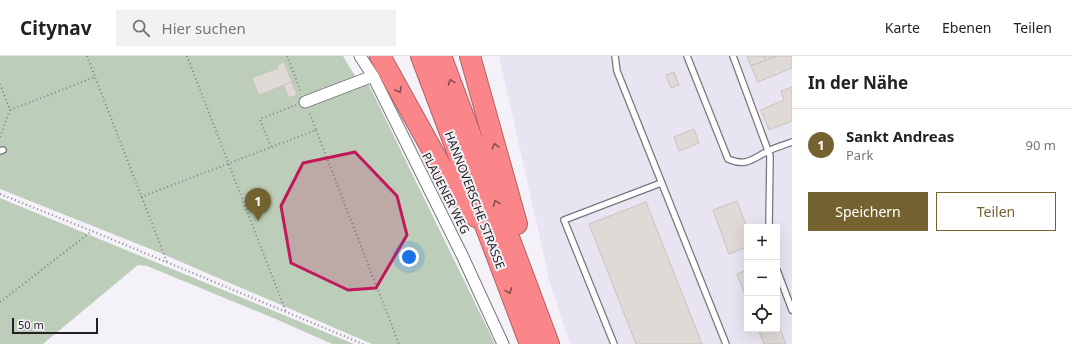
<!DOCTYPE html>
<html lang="de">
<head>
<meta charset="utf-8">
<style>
	:root { --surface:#fff; --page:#f2f2f2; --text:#222; --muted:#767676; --line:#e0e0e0; --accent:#746331 }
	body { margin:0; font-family:"Noto Sans",sans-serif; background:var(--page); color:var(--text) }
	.controls { position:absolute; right:12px; bottom:12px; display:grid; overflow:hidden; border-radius:0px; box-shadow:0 4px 16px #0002 }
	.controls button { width:36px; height:36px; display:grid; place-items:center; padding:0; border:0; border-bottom:1px solid var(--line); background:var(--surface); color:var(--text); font:20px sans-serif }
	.scale { position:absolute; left:12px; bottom:10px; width:86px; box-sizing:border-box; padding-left:4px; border:2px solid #212123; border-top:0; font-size:11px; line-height:14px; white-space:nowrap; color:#212123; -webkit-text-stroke:3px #f4f2f8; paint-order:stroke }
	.you { position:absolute; left:409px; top:201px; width:14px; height:14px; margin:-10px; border:3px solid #fff; border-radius:50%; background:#1a73e8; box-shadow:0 0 0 6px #1a73e833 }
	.badge { display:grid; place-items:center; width:26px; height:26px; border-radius:50%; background:var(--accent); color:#fff; font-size:13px; font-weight:700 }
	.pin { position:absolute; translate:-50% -33px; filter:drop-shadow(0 1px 2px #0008) }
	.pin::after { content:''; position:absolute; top:21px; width:14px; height:12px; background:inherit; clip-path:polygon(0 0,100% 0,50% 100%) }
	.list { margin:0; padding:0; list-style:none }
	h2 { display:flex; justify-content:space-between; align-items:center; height:52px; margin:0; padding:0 16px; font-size:17px }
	h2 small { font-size:13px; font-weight:400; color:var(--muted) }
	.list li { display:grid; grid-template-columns:26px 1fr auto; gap:12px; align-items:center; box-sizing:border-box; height:72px; padding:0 16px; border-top:1px solid var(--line) }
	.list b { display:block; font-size:15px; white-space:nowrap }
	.list p { margin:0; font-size:13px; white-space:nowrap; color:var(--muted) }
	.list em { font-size:13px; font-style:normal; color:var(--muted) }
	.actions { display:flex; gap:8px; padding:12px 16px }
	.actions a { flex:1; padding:9px 0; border:1px solid var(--accent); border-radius:0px; text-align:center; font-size:14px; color:var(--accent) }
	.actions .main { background:var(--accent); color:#fff }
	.icon { flex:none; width:22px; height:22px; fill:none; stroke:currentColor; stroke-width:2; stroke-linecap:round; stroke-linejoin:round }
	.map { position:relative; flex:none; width:792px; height:288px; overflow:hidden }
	header { display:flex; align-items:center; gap:24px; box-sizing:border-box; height:56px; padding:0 20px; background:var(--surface); border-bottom:1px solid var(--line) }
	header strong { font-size:19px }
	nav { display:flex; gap:22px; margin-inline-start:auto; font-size:14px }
	.search { width:280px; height:36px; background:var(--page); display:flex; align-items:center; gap:10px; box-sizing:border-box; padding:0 14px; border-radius:0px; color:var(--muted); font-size:15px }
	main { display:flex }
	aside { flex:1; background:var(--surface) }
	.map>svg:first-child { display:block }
	.built { fill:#e8e4f1; fill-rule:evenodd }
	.green { fill:#bcceb9 }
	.building { fill:#e0dad7; stroke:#c8c2bf }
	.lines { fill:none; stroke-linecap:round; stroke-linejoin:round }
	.lane-casing { stroke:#78767c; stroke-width:8 }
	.street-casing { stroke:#78767c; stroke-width:13 }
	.highway-casing { stroke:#ae6366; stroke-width:22 }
	.path { stroke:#828185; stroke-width:2; stroke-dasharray:1 3; stroke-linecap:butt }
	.lane { stroke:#fff; stroke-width:5.5 }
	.street { stroke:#fff; stroke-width:11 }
	.highway { stroke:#fa868a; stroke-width:20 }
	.oneway { stroke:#834e51 }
	.marked { fill:#c2185b; fill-opacity:0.2; stroke:#c2185b; stroke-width:3; stroke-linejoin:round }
	.labels { text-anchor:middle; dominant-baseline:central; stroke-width:4; stroke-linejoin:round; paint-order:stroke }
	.street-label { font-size:12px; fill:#212123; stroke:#f4f2f8 }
</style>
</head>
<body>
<header>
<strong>Citynav</strong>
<div class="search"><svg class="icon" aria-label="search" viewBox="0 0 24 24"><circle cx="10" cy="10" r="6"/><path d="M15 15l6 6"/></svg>Hier suchen</div>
<nav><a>Karte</a><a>Ebenen</a><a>Teilen</a></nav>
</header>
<main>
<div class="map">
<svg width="792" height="288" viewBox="0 0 792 288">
	<rect width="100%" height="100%" fill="#f4f2f8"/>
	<path class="built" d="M499 0H792V288H570L550 227ZM747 171H777V273H747Z"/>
	<g class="green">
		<path d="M0 0H343L360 28 369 29 495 288H372L158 196 0 133Z"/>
		<path d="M0 142 354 288H332L278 264 147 210 138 209 43 288H0Z"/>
	</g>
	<g class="building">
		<path d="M747 0H764L766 4 751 10Z"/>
		<path d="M764 0H777L766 4Z"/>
		<path d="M777 0H792V12L758 26 751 10Z"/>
		<path d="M284 6 292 26 259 39 252 22 278 12 277 9Z"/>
		<path d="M674 16 679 29 671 32 666 19Z"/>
		<path d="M292 26 297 39 289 42 283 29Z"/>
		<path d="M792 31V65L769 74 761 54 784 44 781 35Z"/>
		<path d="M694 73 699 87 679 95 674 81Z"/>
		<path d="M737 145 747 172V191L729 198 713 154Z"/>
		<path d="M646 146 702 288H636L589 168Z"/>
		<path d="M747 214V244L737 218Z"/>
		<path d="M777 265 786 288H764L758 273H777Z"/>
	</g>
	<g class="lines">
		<g class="lane-casing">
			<g id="lane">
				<path d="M615 0 617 15 726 288"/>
				<path d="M687 0 728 103C747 111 752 103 768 95 776 91 784 89 792 86"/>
				<path d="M733 0 770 100 769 171"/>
				<path d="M0 95 3 94"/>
				<path d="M777 214 792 254"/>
				<path d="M614 288 564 164 661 127"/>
			</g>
		</g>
		<g class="street-casing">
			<g id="street">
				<path d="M360 0 373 20 462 199 503 288"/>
				<path d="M305 46 373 20"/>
			</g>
		</g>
		<g class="highway-casing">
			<g id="highway">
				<path d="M380 0 456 137 476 161"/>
				<path d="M421 0 530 288"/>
				<path d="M441 0 549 288"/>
				<path d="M470 0 517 168"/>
			</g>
		</g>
		<g class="path">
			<path d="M87 0 95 21"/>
			<path d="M187 0 286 256"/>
			<path d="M287 0 301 36"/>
			<path d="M0 28 10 54 95 21 167 206"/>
			<path d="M316 74 399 288"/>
			<path d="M0 81 10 54"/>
			<path d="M271 91 260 63 296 49"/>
			<path d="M0 138 92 175 363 288"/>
			<path d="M141 141 316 74 309 55"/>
			<path d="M0 246 92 175"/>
		</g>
		<use href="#lane" class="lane"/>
		<use href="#street" class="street"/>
		<use href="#highway" class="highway"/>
	</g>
	<defs><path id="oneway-chevron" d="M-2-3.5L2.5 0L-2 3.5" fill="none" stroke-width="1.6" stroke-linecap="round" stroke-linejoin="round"/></defs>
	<g class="oneway">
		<use href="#oneway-chevron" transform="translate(451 26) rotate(-110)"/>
		<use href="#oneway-chevron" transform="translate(399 34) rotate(61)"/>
		<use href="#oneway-chevron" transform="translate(495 90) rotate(-105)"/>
		<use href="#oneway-chevron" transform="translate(496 147) rotate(-111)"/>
		<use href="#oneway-chevron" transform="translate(509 235) rotate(69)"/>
	</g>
	<path class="marked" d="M355 96 397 140 407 179 376 232 348 234 291 207 281 150 303 107Z"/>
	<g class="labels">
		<g class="street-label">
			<text transform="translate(446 137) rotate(63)">PLAUENER WEG</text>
			<text transform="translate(475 144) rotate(69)">HANNOVERSCHE STRASSE</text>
		</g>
	</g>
</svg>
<div class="controls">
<button>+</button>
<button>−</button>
<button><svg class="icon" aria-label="locate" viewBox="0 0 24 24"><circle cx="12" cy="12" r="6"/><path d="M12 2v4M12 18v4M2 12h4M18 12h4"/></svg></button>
</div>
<div class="scale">50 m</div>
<div class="you"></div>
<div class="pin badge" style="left:258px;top:165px">1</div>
</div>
<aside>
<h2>In der Nähe<small></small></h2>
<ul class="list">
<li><span class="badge">1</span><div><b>Sankt Andreas</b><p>Park</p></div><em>90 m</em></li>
</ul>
<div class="actions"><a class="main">Speichern</a><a>Teilen</a></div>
</aside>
</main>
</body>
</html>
